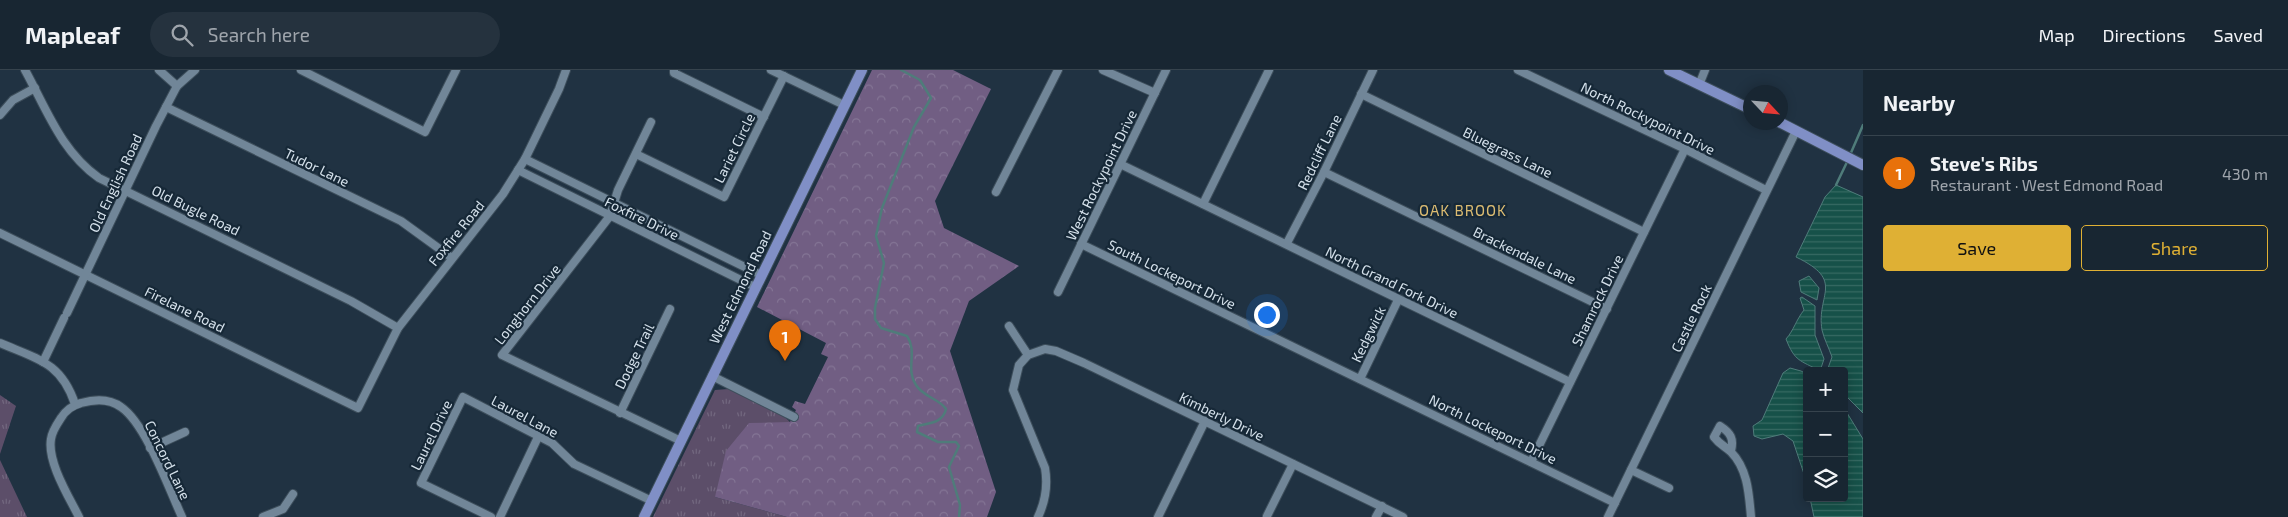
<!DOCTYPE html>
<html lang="en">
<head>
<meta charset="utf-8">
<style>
	:root { --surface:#182632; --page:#25323e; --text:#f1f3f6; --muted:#9fa5ac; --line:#36434d; --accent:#dfb034 }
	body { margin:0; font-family:"Exo 2",sans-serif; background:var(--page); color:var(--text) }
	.controls { position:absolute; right:15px; bottom:15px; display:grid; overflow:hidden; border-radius:5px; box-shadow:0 2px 12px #0003 }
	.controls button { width:45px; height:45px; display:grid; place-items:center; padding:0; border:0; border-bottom:1px solid var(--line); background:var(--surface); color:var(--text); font:25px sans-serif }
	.compass { position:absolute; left:1743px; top:15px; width:45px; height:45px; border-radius:50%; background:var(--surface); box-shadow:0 2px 12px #0003; rotate:116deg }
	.you { position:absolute; left:1266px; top:244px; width:18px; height:18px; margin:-12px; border:4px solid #fff; border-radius:50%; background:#1a73e8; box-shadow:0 0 0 8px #1a73e833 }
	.badge { display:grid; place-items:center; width:32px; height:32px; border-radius:50%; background:var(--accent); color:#fff; font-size:16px; font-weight:700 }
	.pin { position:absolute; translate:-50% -41px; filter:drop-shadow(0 1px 2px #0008) }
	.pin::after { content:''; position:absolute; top:26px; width:18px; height:15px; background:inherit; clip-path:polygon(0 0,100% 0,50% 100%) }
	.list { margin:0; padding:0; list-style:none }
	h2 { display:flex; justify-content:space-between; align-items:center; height:65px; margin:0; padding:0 20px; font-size:21px }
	h2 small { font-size:16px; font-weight:400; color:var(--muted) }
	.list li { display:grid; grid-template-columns:32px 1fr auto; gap:15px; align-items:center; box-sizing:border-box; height:75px; padding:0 20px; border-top:1px solid var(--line) }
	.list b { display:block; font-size:19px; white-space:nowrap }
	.list p { margin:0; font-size:16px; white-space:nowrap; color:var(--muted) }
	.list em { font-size:16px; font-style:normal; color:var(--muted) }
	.actions { display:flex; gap:10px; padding:15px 20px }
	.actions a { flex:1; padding:11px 0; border:1px solid var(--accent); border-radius:5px; text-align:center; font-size:18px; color:var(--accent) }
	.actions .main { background:var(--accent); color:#111 }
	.icon { flex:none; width:28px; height:28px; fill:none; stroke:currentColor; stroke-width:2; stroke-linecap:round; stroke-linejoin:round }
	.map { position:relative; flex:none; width:1863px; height:447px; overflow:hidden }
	header { display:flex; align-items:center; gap:30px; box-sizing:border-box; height:70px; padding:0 25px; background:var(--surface); border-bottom:1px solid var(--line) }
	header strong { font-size:24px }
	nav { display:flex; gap:28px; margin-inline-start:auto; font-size:18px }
	.search { width:350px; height:45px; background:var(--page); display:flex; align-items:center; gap:12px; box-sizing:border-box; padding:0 18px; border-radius:28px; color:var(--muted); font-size:19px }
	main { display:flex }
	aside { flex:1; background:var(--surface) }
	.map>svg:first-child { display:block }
	.grass { fill:url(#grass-tufts) }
	.forest { fill:url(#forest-crowns) }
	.water { fill:url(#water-rules); stroke:#4f7c7a }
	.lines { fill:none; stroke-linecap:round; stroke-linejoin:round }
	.stream { stroke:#4f7c7a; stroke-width:2.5 }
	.minor-casing { stroke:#3d4e5b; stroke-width:10 }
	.major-casing { stroke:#3d4e5b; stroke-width:12 }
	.minor { stroke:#718698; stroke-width:8 }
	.major { stroke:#808fc6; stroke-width:10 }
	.labels { text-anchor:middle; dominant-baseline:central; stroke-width:4.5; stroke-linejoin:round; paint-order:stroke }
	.street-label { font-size:14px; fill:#d5e1eb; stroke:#162837 }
	.neighbourhood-label { font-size:15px; letter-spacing:1px; fill:#dcbc72; stroke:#162837 }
</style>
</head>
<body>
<header>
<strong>Mapleaf</strong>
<div class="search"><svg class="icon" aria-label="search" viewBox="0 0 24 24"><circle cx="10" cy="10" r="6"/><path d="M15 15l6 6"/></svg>Search here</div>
<nav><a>Map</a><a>Directions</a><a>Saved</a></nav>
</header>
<main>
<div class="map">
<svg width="1863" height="447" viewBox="0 0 1863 447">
	<defs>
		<pattern id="grass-tufts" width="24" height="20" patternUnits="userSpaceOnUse" patternTransform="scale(1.25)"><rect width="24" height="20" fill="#5c4e69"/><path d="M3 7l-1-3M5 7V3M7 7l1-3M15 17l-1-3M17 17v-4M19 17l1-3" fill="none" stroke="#72677f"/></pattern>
		<pattern id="forest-crowns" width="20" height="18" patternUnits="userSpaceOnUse" patternTransform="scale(1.25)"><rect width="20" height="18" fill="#715e83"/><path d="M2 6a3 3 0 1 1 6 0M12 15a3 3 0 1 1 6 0" fill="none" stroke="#847595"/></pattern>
		<pattern id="water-rules" width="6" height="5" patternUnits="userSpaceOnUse" patternTransform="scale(1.25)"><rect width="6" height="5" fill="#165149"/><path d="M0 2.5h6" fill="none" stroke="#376a63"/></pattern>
	</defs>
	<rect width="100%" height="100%" fill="#203242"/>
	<g class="grass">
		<path d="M729 319 784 346 790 352 715 427 787 447H653L715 320Z"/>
		<path d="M0 325 16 336 0 384Z"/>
		<path d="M0 390 27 447H0Z"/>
	</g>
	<path class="forest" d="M872 0H953L991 19 935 131 944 158 1019 196 969 231 950 281 996 422 987 447H787L715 427 726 381 749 353 790 352 796 340 792 337 795 331 805 334 828 287 821 284 826 273 757 237Z"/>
	<g class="water">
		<path d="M1836 115 1863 127V343L1844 324V301H1827L1832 287C1829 278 1824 269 1822 260 1816 224 1846 211 1796 187L1825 127Z"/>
		<path d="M1809 206 1819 218 1817 230 1801 222 1799 211Z"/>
		<path d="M1802 227 1815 236V265L1824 289 1820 301C1800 290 1795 292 1786 269 1794 260 1796 250 1804 240L1800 228Z"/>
		<path d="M1790 298 1801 301 1807 304V413L1793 371 1783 364 1762 369 1754 366 1753 356 1762 350 1783 303Z"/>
		<path d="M1844 338 1863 369V447H1814L1810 428H1844Z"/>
	</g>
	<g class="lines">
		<g class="stream">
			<path d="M901 0 920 10 931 28 914 57 882 138 876 166 884 193 875 238V249L881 258 907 266C918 282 905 299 916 315 923 327 940 329 946 339 943 353 929 353 918 356L917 362 938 372H956L959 376 949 397 960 435 959 447"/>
			<path d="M1850 85 1863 55"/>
			<path d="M1836 115 1848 90"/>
		</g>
		<g class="minor-casing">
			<g id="minor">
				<path d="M25 0C47 40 61 81 99 108L351 231 398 258"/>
				<path d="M159 0 177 16"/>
				<path d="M301 0 425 62 456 0"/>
				<path d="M674 0V3L764 47"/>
				<path d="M771 0 844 35"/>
				<path d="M1103 0 1155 23"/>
				<path d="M1518 0 1685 79 1766 120"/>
				<path d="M1699 15 1705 0"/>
				<path d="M1361 24 1644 162"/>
				<path d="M166 37 401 151 452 188"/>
				<path d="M0 45 13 30 35 18"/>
				<path d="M651 52 618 120 610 146 502 285 681 371"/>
				<path d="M636 84 724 127 784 6"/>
				<path d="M525 89 761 205"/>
				<path d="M1120 94 1570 312"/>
				<path d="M518 100 755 217"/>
				<path d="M1324 102 1607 239"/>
				<path d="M996 122 1058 0"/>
				<path d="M1203 134 1269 0"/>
				<path d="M0 163 358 338 398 258 503 124 525 89 559 19 566 0"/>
				<path d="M1287 173 1324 102 1373 0"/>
				<path d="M1081 174 1615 433"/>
				<path d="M1058 222 1166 0"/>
				<path d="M67 243 156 56 177 16 195 0"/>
				<path d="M1009 256 1028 285"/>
				<path d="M0 273C37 289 61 292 75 334"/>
				<path d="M43 292 64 248"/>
				<path d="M712 306 794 347"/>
				<path d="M1360 309 1398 230"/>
				<path d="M620 343 670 239"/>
				<path d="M150 378 185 362"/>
				<path d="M1731 381C1734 369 1731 363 1720 356L1714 367C1720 375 1725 376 1731 382 1748 399 1749 425 1751 447"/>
				<path d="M1531 392 1685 79"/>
				<path d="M1631 400 1669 418"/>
				<path d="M1267 446 1293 394"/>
				<path d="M79 447C69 427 47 392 51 369 52 361 57 354 61 348 65 341 73 335 81 333 95 329 109 328 121 337 146 354 169 419 182 447"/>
				<path d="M263 447 283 439 293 424"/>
				<path d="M491 447 421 413 463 327 552 373 574 394 652 431"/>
				<path d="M500 447 539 365"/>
				<path d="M1038 447C1045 432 1048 415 1045 398L1013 320 1019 295 1028 285 1045 279 1056 281 1084 293 1403 447"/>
				<path d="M1158 447 1205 351"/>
				<path d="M1376 447 1382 436"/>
				<path d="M1608 447 1796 61"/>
			</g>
		</g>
		<g class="major-casing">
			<g id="major">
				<path d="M1669 0 1750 39"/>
				<path d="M1779 52 1863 95"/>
				<path d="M644 447 862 0"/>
			</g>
		</g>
		<use href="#minor" class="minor"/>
		<use href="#major" class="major"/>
	</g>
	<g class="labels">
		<g class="street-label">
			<text transform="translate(1648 48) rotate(26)">North Rockypoint Drive</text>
			<text transform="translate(734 78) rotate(-64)">Lariet Circle</text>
			<text transform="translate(1319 82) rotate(-64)">Redcliff Lane</text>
			<text transform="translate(1508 82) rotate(26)">Bluegrass Lane</text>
			<text transform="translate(317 97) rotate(26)">Tudor Lane</text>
			<text transform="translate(1101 105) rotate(-64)">West Rockypoint Drive</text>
			<text transform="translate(115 113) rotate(-65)">Old English Road</text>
			<text transform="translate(196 140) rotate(26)">Old Bugle Road</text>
			<text transform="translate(642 148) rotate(26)">Foxfire Drive</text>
			<text transform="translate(456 163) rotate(-51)">Foxfire Road</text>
			<text transform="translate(1525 185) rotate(26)">Brackendale Lane</text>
			<text transform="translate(1172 204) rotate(26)">South Lockeport Drive</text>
			<text transform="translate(1392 212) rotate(26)">North Grand Fork Drive</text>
			<text transform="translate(740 217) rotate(-64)">West Edmond Road</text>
			<text transform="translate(1597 230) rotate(-64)">Shamrock Drive</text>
			<text transform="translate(527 234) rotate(-52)">Longhorn Drive</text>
			<text transform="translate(185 239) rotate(26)">Firelane Road</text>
			<text transform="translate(1691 248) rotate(-64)">Castle Rock</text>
			<text transform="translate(1368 264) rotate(-64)">Kedgwick</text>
			<text transform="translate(634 286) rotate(-64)">Dodge Trail</text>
			<text transform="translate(525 346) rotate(28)">Laurel Lane</text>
			<text transform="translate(1222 346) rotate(26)">Kimberly Drive</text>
			<text transform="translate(1493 359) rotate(26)">North Lockeport Drive</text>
			<text transform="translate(431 365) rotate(-64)">Laurel Drive</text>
			<text transform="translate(168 390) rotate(64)">Concord Lane</text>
		</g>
		<g class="neighbourhood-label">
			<text x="1463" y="140">OAK BROOK</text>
		</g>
	</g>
</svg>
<div class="controls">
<button>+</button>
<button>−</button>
<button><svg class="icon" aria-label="layers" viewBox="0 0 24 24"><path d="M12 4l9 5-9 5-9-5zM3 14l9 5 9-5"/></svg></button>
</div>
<svg class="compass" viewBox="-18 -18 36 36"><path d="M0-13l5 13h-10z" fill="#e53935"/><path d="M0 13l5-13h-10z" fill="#9fa5ac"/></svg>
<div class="you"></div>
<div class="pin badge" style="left:785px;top:291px;background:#e8710a">1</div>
</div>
<aside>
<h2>Nearby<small></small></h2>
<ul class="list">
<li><span class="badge" style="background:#e8710a">1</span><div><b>Steve's Ribs</b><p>Restaurant · West Edmond Road</p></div><em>430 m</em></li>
</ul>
<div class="actions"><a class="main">Save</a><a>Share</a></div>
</aside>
</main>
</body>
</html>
